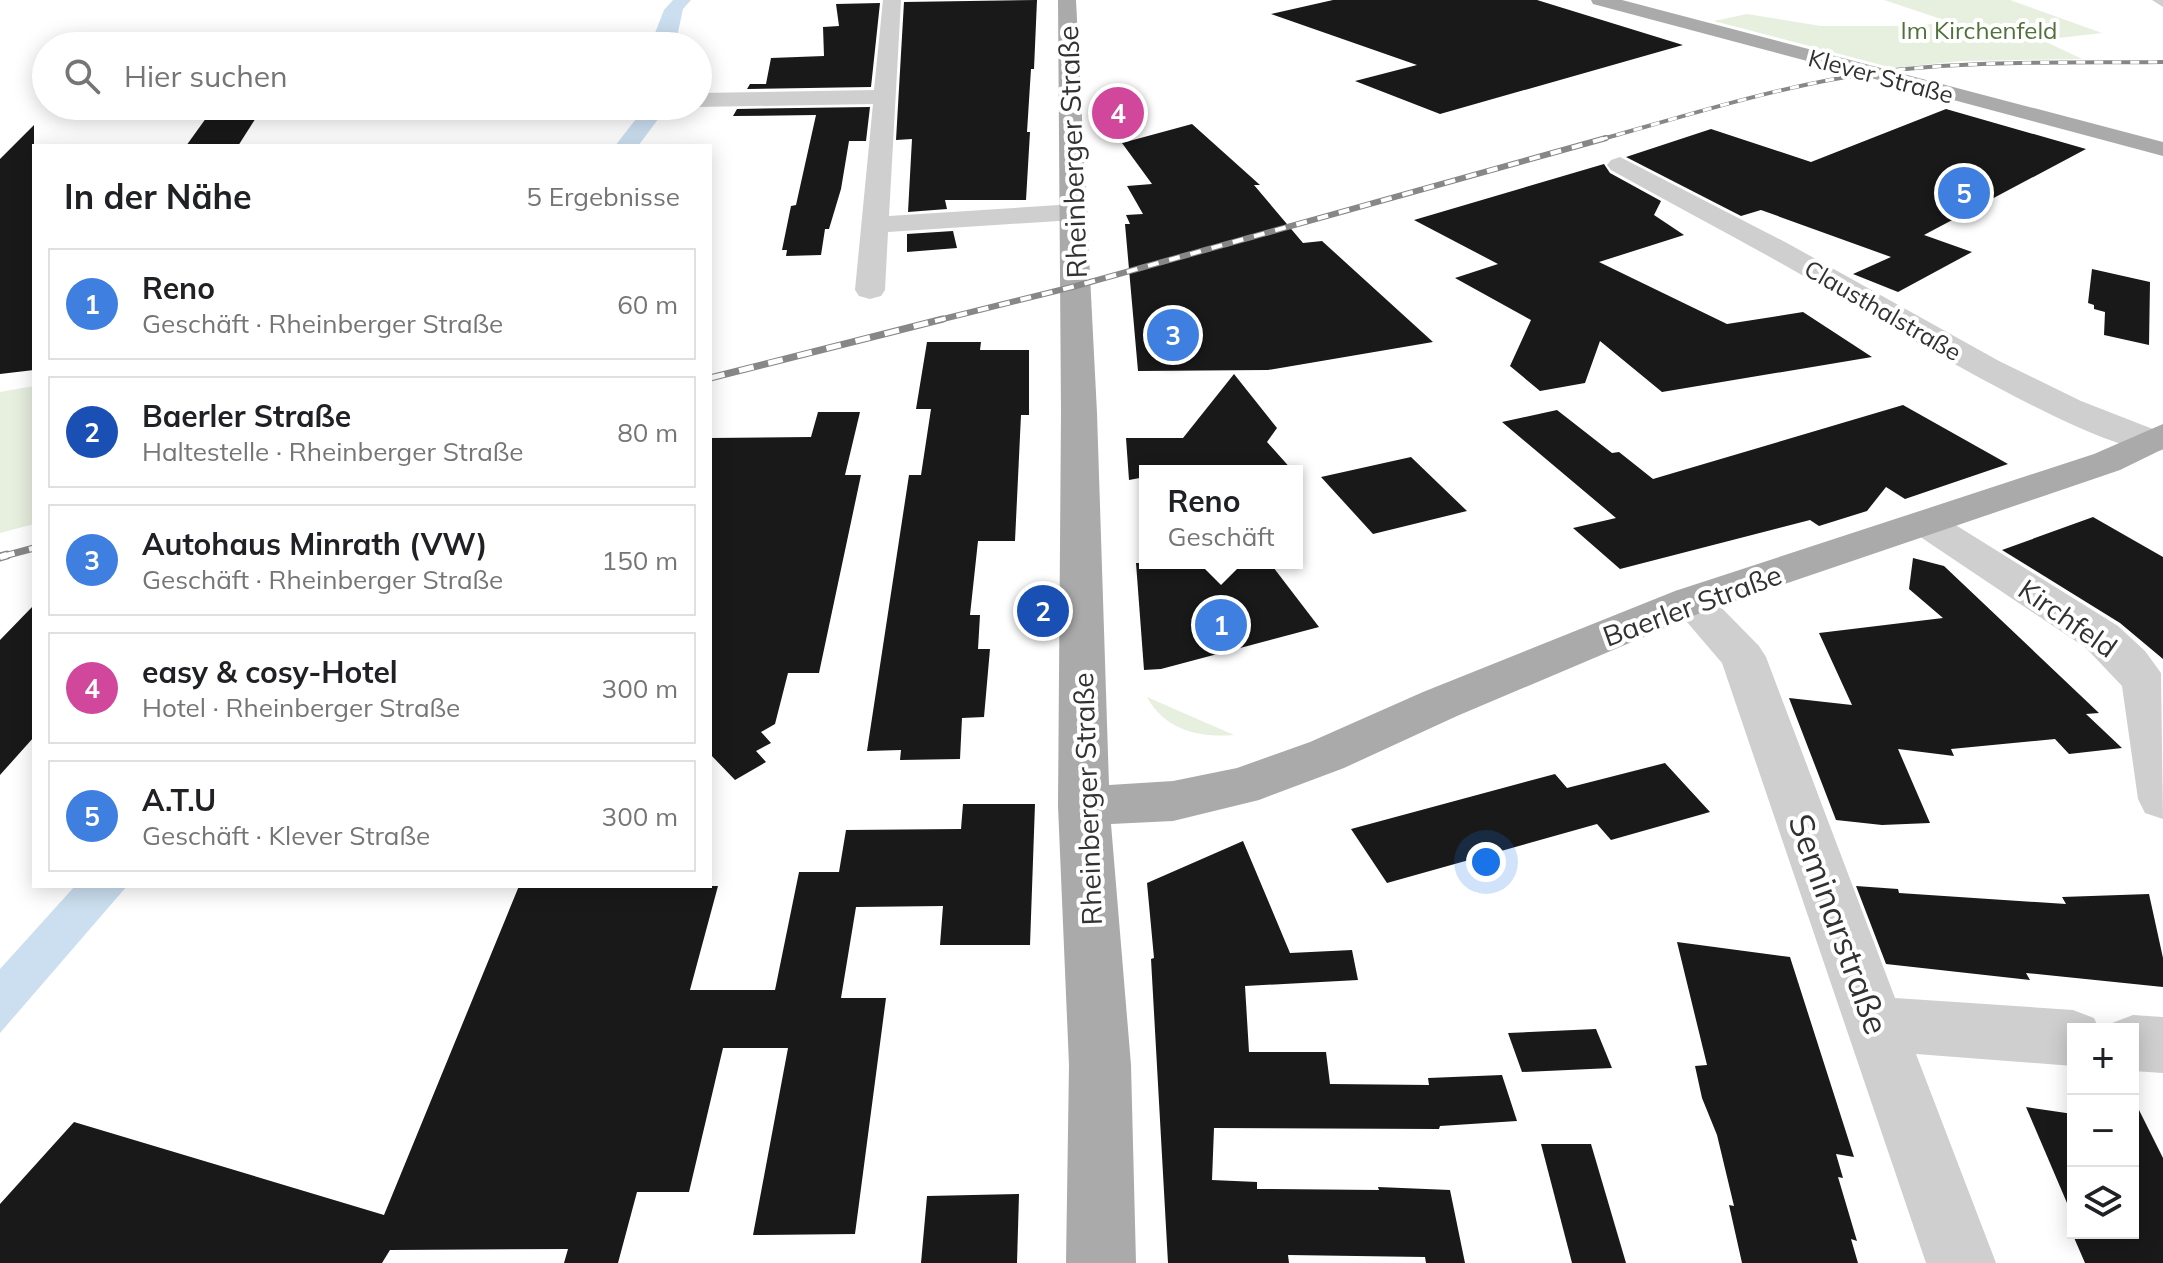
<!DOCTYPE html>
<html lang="de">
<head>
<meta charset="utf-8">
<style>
	:root { --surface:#fff; --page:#f6f6f6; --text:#202124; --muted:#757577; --line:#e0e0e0; --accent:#0f766e }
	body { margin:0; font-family:Mulish,sans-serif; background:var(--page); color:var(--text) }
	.controls { position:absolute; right:24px; bottom:24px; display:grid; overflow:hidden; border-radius:0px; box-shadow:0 4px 20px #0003 }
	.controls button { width:72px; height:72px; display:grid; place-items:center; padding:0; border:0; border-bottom:2px solid var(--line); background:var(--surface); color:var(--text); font:40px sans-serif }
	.you { position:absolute; left:1486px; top:862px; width:28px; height:28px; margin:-20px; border:6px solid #fff; border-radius:50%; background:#1a73e8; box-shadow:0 0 0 12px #1a73e833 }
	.badge { display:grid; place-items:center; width:52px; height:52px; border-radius:50%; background:var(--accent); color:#fff; font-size:26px; font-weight:700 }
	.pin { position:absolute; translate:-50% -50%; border:4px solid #fff; box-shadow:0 2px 8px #0006 }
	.popup { position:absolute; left:1139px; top:465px; width:164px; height:104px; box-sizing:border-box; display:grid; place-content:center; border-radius:0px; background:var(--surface); filter:drop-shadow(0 2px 6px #0005); font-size:26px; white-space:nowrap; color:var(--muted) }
	.popup b { font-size:30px; color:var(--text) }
	.popup::after { content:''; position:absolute; left:50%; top:100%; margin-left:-16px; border:16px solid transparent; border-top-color:var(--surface) }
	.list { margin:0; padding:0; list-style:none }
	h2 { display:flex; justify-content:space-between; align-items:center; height:104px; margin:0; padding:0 32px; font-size:34px }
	h2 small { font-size:26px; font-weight:400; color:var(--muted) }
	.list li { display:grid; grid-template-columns:52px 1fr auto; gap:24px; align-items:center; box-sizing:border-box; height:112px; margin:0 16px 16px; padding:0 16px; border:2px solid var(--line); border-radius:0px }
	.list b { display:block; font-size:30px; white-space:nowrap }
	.list p { margin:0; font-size:26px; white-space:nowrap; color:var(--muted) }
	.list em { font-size:26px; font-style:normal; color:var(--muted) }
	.icon { flex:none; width:44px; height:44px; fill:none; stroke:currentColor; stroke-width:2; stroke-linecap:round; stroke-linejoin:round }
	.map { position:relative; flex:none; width:2163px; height:1263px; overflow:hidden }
	.search { position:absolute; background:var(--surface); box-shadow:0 4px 20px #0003; left:32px; top:32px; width:680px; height:88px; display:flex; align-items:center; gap:20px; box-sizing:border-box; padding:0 28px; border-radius:44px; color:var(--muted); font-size:30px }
	.panel { position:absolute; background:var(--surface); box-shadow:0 4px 20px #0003; left:32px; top:144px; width:680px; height:744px; border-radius:0px }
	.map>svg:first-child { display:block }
	.green { fill:#e7efdf }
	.water { fill:#cbdff0 }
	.building { fill:#191919 }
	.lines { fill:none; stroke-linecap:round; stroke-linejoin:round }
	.minor { fill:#cfcfcf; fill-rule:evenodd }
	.major { fill:#aaa; fill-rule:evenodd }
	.rail-far3-casing { stroke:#878787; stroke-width:4 }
	.rail-far2-casing { stroke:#878787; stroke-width:6 }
	.rail-far1-casing { stroke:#878787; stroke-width:7 }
	.rail-casing { stroke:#878787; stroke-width:9 }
	.rail-far3 { stroke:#fff; stroke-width:3; stroke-dasharray:9; stroke-linecap:butt }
	.rail-far2 { stroke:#fff; stroke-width:4; stroke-dasharray:11; stroke-linecap:butt }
	.rail-far1 { stroke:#fff; stroke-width:5; stroke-dasharray:15; stroke-linecap:butt }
	.rail { stroke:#fff; stroke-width:6; stroke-dasharray:19; stroke-linecap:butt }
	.labels { text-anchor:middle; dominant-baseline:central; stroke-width:8; stroke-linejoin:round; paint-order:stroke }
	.far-park-label { font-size:24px; fill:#50723a; stroke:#fff }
	.far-street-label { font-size:24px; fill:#323232; stroke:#fff }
	.street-label { font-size:28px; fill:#323232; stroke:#fff }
	.near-street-label { font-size:34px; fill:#323232; stroke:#fff }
</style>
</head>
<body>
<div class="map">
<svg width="2163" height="1263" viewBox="0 0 2163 1263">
	<rect width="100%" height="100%" fill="#fff"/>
	<g class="green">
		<path d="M1884 0H2010L2102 33 2042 40 2082 59 1961 61 1893 68 1714 21 1747 14 1821 26H1920L1947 21Z"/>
		<path d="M34 386V524L0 533V392Z"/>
		<path d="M1147 697 1234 735C1199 738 1165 730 1147 697Z"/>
	</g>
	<g class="water">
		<path d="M673 0H691L683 9 675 46H650L664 10Z"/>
		<path d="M646 106H668L638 146H615Z"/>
		<path d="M75 886H127L0 1033V969Z"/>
	</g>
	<g class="building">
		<path d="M1037 0 1034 69H1031L1027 132H1030L1026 200H945L947 209 908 212 912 139 896 140 904 2Z"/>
		<path d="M1333 0H1537L1683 45 1440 114 1355 81 1417 65 1271 14Z"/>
		<path d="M880 3 871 87 747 89 750 84H766L771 58 824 56 823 27 839 26 836 4Z"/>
		<path d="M870 107 866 141H849L841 189 829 229H825L821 255 786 256 787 250H782L791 206 796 205 816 115 733 116 737 109Z"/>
		<path d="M1946 109 2086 149 1924 235 1972 252 1898 292 1853 274 1891 257 1761 210 1741 216 1626 157 1711 129 1811 162Z"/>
		<path d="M261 110 238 146H186L209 114Z"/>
		<path d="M1192 124 1260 185H1254L1303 243 1322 241 1433 342 1268 370 1138 371 1125 224H1130L1126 215 1143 214 1127 186 1152 184 1122 143Z"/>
		<path d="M34 125V370L0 374V159Z"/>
		<path d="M1604 164 1610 173 1661 201 1654 215 1684 235 1599 262 1727 324 1803 312 1872 357 1662 392 1600 341 1585 383 1540 391 1510 366 1531 320 1455 278 1498 264 1414 220Z"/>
		<path d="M953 231 957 248 907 252V234Z"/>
		<path d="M2092 269 2150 282 2149 345 2104 335 2105 312 2094 309V305L2088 303Z"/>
		<path d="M927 342H981L980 350H1029V415H1021L1015 541H978L970 615H980L978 649H990L984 717 962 718 960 759 900 760 901 750 867 751 909 475H921L931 409H916Z"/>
		<path d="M1234 374 1277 428 1267 442 1293 471H1145V477L1129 480 1126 438H1183Z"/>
		<path d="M1903 405 2008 464 1905 499 1886 487 1867 511 1819 526 1810 520 1620 569 1573 528 1616 518 1502 422 1557 410 1612 453 1619 452 1653 479Z"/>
		<path d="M818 412H860L845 475H861L819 673H788L775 724 761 732 771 743 756 751 766 762 735 780 710 754V438L811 437Z"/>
		<path d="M1411 457 1467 511 1373 534 1321 477Z"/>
		<path d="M2093 517 2163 557V659L2120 623 2002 550Z"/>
		<path d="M1913 558 1944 566 2099 713 2086 714 2122 748 2069 754 2055 739 1951 749 1954 756 1898 749 1930 823 1882 825 1836 820 1789 698 1852 705 1819 633 1943 618 1909 589Z"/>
		<path d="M1136 563H1270L1319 627 1161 669 1144 670Z"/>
		<path d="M34 605V737L0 775V640Z"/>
		<path d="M1665 763 1710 812 1611 840 1597 824 1387 883 1351 829 1555 774 1567 788Z"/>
		<path d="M963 804H1035L1030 945H940L943 906 856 907 841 998H886L855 1234 753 1235 788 1048H723L689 1192H637L618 1263H564L568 1249 390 1250 382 1263H0V1204L74 1122 384 1215 519 886H718L690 990H775L799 872H839L846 830 961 829Z"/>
		<path d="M1243 841 1290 953 1352 950 1358 980 1245 986 1249 1052H1326L1330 1084 1429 1085 1428 1078 1502 1075 1517 1121 1440 1126 1439 1129 1214 1128 1212 1180 1257 1182V1189L1379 1190 1378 1187 1450 1190 1465 1263H1426L1425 1257 1288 1255 1289 1263H1168L1151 959 1154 958 1147 883Z"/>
		<path d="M1856 886 1898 889 1899 893 2066 904 2062 897 2149 894 2163 958V987L2026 973 2030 980 1886 964Z"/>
		<path d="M1677 942 1790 957 1854 1157 1836 1154 1843 1178 1838 1177 1857 1241 1851 1239 1858 1263H1742L1729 1205 1734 1206 1717 1135 1702 1098 1695 1066 1707 1065Z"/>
		<path d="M1596 1029 1612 1068 1522 1072 1508 1033Z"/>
		<path d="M2133 1098 2163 1158V1263H2085L2072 1233H2133Z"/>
		<path d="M2026 1107 2073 1114V1217Z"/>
		<path d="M1541 1144H1591L1626 1263H1572Z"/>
		<path d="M1019 1194 1017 1263H921L927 1196Z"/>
	</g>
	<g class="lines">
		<g class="minor">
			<path d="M883 0H901L889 216 1074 204 1084 206 1088 212 1084 218 1074 220 888 232 885 290 881 296 870 299 859 296 855 290 873 104 698 107 695 106H698V93L874 90Z"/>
			<path d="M2152 0H2163V7Z"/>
			<path d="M1620 157 1787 243 1999 361 2081 401 2163 433V450C2109 464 1853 304 1793 270 1733 236 1672 204 1611 170L1607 165 1611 160Z"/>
			<path d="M1927 512 1941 516 2118 626 2145 651 2161 673 2163 819 2145 813 2138 799 2122 686 2086 648 1913 532 1907 524 1913 516Z"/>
			<path d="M1690 587 1705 591 1759 646 1766 657 1895 998 2073 1010 2094 1018 2099 1029H2073V1066L1916 1054 1996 1263H1926L1722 663 1669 601 1675 591Z"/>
			<path d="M2133 1015 2163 1017V1073L2133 1071V1029H2109L2112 1023Z"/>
		</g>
		<g class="major">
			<path d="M1058 0H1076L1097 413 1109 785 1173 781 1237 768 1310 742 1423 692 1675 591 2094 454 2163 424V449L2120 470 1705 611 1457 716 1344 768 1259 800 1173 821 1111 824 1131 1065 1136 1263H1066L1069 1065 1058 806 1061 413Z"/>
			<path d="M1591 0H1622L2163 142V156L1593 4Z"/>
		</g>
		<g class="rail-far3-casing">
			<path id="rail-far3" d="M1599 140C1688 115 1780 86 1871 73 1967 60 2066 63 2163 62"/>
		</g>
		<g class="rail-far2-casing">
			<path id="rail-far2" d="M935 321 1076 286 1606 138"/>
		</g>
		<g class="rail-far1-casing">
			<g id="rail-far1">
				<path d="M710 378 943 319"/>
				<path d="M0 557 34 548"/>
			</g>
		</g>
		<g class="rail-casing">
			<path id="rail" d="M0 557 7 555"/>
		</g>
		<use href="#rail-far3" class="rail-far3"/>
		<use href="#rail-far2" class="rail-far2"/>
		<use href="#rail-far1" class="rail-far1"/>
		<use href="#rail" class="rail"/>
	</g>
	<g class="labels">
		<g class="far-park-label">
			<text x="1979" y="30">Im Kirchenfeld</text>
		</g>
		<g class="far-street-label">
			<text transform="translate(1881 76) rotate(15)">Klever Straße</text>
			<text transform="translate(1883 310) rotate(30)">Clausthalstraße</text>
		</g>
		<g class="street-label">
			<text transform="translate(1072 152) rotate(-92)">Rheinberger Straße</text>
			<text transform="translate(1692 605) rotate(-20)">Baerler Straße</text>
			<text transform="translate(2068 618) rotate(35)">Kirchfeld</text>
			<text transform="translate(1087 799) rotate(-92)">Rheinberger Straße</text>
		</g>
		<g class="near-street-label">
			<text transform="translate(1839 924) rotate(70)">Seminarstraße</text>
		</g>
	</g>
</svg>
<div class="controls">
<button>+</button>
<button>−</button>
<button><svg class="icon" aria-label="layers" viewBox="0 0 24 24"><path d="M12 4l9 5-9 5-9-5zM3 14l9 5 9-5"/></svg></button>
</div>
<div class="you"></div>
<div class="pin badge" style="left:1221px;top:625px;background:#3f7fe0">1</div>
<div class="popup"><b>Reno</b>Geschäft</div>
<div class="pin badge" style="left:1043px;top:611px;background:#1a4fb4">2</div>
<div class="pin badge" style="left:1173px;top:335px;background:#3f7fe0">3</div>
<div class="pin badge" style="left:1118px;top:113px;background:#d1479c">4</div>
<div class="pin badge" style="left:1964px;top:193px;background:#3f7fe0">5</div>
<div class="search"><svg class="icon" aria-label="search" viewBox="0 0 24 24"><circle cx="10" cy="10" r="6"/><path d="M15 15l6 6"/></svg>Hier suchen</div>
<section class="panel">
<h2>In der Nähe<small>5 Ergebnisse</small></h2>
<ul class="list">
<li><span class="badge" style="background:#3f7fe0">1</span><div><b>Reno</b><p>Geschäft · Rheinberger Straße</p></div><em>60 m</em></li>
<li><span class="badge" style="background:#1a4fb4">2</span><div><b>Baerler Straße</b><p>Haltestelle · Rheinberger Straße</p></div><em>80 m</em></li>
<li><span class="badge" style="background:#3f7fe0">3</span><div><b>Autohaus Minrath (VW)</b><p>Geschäft · Rheinberger Straße</p></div><em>150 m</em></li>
<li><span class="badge" style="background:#d1479c">4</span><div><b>easy &amp; cosy-Hotel</b><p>Hotel · Rheinberger Straße</p></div><em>300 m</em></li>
<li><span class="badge" style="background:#3f7fe0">5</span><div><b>A.T.U</b><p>Geschäft · Klever Straße</p></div><em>300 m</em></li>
</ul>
</section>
</div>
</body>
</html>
